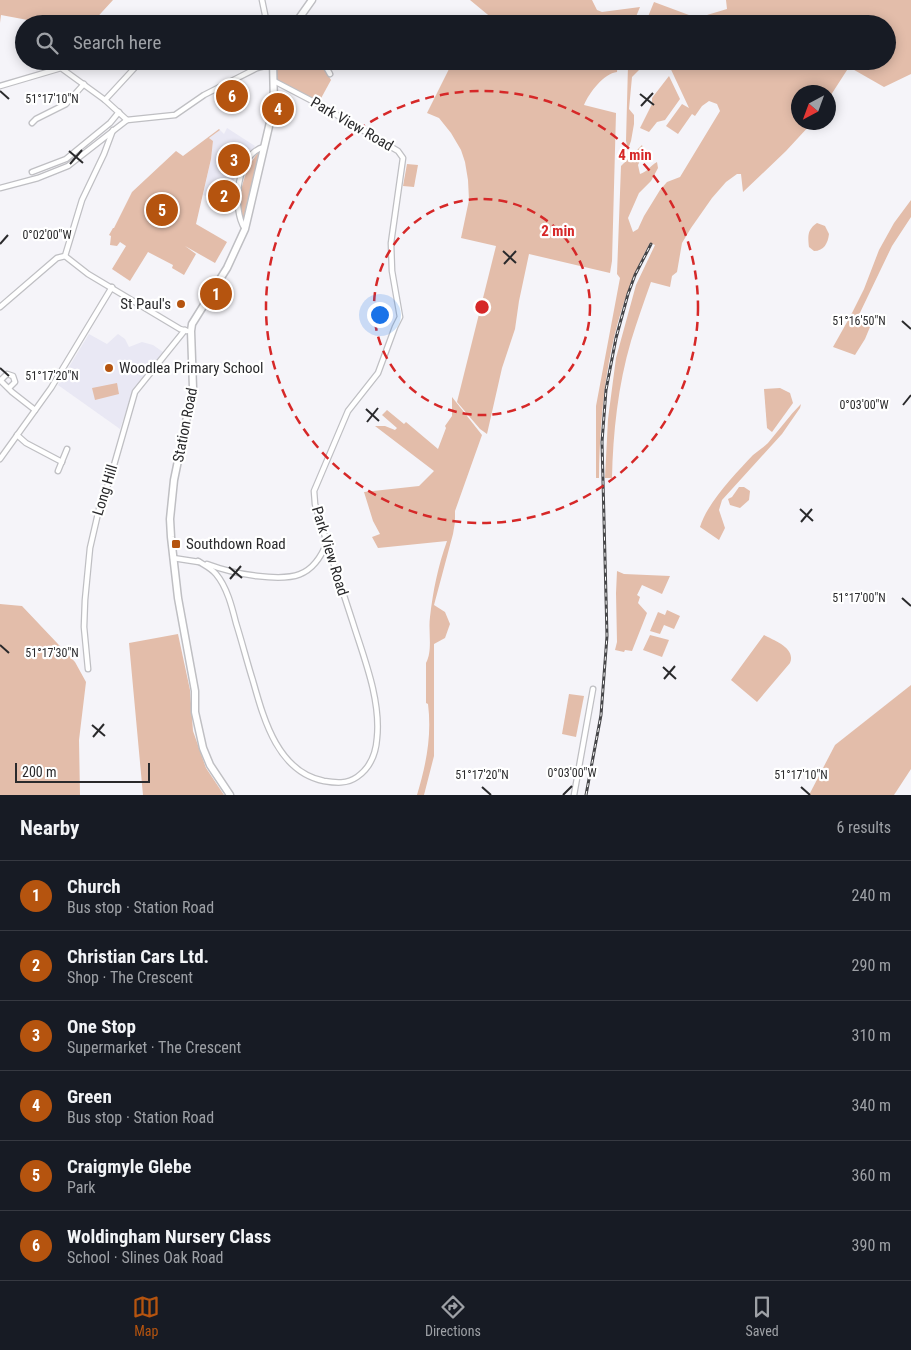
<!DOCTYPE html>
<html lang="en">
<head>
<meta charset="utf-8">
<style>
	:root { --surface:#171b24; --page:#20242c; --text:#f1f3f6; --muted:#9ea1a6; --line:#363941; --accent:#b5540f }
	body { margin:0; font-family:"Roboto Condensed",sans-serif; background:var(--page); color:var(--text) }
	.compass { position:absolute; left:791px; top:85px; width:45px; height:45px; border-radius:50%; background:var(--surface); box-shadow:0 2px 12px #0003; rotate:221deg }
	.scale { position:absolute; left:15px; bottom:12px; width:135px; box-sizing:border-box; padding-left:5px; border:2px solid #2a2a2c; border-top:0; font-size:14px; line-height:18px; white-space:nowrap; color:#2a2a2c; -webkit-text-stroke:4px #fff; paint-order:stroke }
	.you { position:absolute; left:379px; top:314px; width:18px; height:18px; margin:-12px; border:4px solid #fff; border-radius:50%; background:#1a73e8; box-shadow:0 0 0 8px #1a73e833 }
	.badge { display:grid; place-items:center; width:32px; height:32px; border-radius:50%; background:var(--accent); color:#fff; font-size:16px; font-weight:700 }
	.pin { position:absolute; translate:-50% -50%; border:2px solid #fff; box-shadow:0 1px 5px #0006 }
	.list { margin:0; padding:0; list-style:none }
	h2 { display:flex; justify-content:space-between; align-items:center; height:65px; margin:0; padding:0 20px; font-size:21px }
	h2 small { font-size:16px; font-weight:400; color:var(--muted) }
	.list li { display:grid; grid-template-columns:32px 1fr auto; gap:15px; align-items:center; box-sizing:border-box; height:70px; padding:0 20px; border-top:1px solid var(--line) }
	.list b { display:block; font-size:19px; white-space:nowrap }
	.list p { margin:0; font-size:16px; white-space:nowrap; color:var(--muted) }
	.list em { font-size:16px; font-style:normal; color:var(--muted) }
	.icon { flex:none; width:28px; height:28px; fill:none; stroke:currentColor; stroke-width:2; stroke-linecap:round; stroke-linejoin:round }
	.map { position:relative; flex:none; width:911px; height:795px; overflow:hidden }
	.search { position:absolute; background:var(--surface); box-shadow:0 2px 12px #0003; left:15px; right:15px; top:15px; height:55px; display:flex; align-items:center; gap:12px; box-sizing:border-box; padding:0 18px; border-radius:28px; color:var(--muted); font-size:19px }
	.sheet { height:485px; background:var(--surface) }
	nav { display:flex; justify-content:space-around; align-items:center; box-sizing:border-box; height:70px; border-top:1px solid var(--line); background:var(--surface); font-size:14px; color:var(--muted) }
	nav a { display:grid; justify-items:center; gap:2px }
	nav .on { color:var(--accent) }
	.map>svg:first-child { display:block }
	.built { fill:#e9e8f4 }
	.green { fill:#e3bdaa }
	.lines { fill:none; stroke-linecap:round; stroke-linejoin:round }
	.street-casing { stroke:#bfbfc3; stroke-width:7 }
	.secondary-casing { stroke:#bfbfc3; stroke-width:9 }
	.street { stroke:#fff; stroke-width:4.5 }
	.secondary { stroke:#fff; stroke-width:6 }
	.rail-casing { stroke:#464649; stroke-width:3 }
	.rail { stroke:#fff; stroke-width:1; stroke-dasharray:4; stroke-linecap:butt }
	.ticks { fill:none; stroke:#2a2a2c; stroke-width:2 }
	.ring { fill:none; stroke:#d62828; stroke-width:2.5; stroke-dasharray:9 6 }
	.poi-dot { fill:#b5540f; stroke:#fff; stroke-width:2 }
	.labels { text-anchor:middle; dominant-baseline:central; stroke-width:4.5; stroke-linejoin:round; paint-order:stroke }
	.street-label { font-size:15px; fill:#2a2a2c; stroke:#fff }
	.poi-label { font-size:15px; fill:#2a2a2c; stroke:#fff; text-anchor:start }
	.ticks-label { font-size:12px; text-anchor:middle; fill:#2a2a2c; stroke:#fff; stroke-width:4.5; stroke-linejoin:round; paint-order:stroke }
	.centre { fill:#d62828; stroke:#fff; stroke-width:2.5 }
	.ring-label { font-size:15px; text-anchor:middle; font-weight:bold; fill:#d62828; stroke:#fff; stroke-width:4.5; stroke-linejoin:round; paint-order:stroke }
</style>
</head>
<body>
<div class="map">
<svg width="911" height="795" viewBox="0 0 911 795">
	<rect width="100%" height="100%" fill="#f5f4f9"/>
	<g class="built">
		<path d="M227 128 255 146 234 179 233 205 203 195 211 159 213 141 209 138 220 130 224 134Z"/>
		<path d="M89 334 107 344 118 334 125 339 129 347 142 342 153 345 163 352 133 390 120 429 58 385Z"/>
	</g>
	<g class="green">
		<path d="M0 0H113L91 24H49L1 15 0 23Z"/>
		<path d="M470 0H592L597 10 602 12 640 7 633 24H552L546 18 529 24H499Z"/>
		<path d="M726 0H911V74L884 87 849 67 829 98 828 92H798V122L812 123 810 125 786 151 743 192 741 174H737L726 182 712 198 691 228 682 243 677 272 672 276 670 287 651 282C644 302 637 321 631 341 618 385 613 433 612 478H605L608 419 616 358 636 285 655 245 650 243C610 314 600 398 599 478H596V406L620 278 617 274 621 166 642 145 644 152 638 165 640 174C647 172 650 166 657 162L658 168 651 181 639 193 628 218 633 232 638 229 644 216 660 190 667 182 680 177 720 111 717 104 709 101 702 106 695 116 692 114 678 134 666 126 682 104 689 108 667 61H887V24H645L654 2 697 18 727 9Z"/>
		<path d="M276 61H316L323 67 331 80 319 102 278 82 276 79Z"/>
		<path d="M453 61H618L617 72C604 73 589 93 584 105L616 113 612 261 610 273 529 254 519 301 515 329 502 368 487 434 480 429 457 402 496 246 461 238 469 200 468 180 465 162 461 150 451 133 439 118 427 113Z"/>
		<path d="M630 61H648L632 77 629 109 634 115V124L631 141 628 149 626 141 628 65Z"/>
		<path d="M669 76 680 99 665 120 657 122 649 132 640 128 652 104V98Z"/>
		<path d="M219 129 220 130 209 138 213 141 211 159 196 224 227 242 215 263 185 246 196 254 184 275 172 268 173 265 148 252 130 281 112 269 126 246 120 242 117 246 110 245 111 236 109 235 113 228H114L132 192 176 151 183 156Z"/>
		<path d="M258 153 260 154 244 221C233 205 245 167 258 153Z"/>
		<path d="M407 164 418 165 414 187 403 186Z"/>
		<path d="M911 200V217L892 246 856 321 870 327 865 339 855 355 833 347 851 315 864 289 879 250 894 223Z"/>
		<path d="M817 223 825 226 829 234C828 243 824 251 814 251L809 247C808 236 807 230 817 223Z"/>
		<path d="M117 383 119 394 95 400 92 388Z"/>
		<path d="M780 388 790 393 793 403 772 432 767 428 764 389Z"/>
		<path d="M452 397 482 435 455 511V522L453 534 434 605 445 612 450 624 445 638 434 644V756L424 795H417C426 765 432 736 428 704L426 703V663C433 650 428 631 430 617 433 591 438 566 447 541L378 548 372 537 380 534 373 521 364 492 419 486 434 471 375 426H385L395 430 397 428 382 415 387 410 404 424 406 422 438 449 446 428 445 426 452 416Z"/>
		<path d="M801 404 800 408 782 434 722 500 719 510 725 528 719 540 700 527C707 503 736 473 753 455 758 451 764 447 768 443 779 430 789 416 801 404Z"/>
		<path d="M739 487H744L750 491 749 500 740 508 730 505 728 499 732 497Z"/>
		<path d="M617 571 624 574 670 576 662 594 642 585 637 595 640 597 638 603 647 613 632 651 625 650 624 652 615 650 617 642 616 593Z"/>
		<path d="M0 604 22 606 75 662 86 682 79 740 80 795H0Z"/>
		<path d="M667 610 680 616 674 629 664 625 660 634 650 631 658 612 665 615Z"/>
		<path d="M178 634 190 690 193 731 206 768 224 795H143L129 643Z"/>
		<path d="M650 635 669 640 662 657 643 650Z"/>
		<path d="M764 635C775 641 796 648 790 663L757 702 731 680Z"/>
		<path d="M911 685V769L894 795H809L835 745Z"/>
		<path d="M569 694 584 696 576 737 562 734Z"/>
	</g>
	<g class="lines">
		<g class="street-casing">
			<g id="street">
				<path d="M262 0 267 24"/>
				<path d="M319 61 326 67 330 74"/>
				<path d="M0 86 61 68 105 100 127 120"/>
				<path d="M105 100 141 61"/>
				<path d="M32 123 36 119 66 104 84 84"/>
				<path d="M32 172 66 159 110 123 119 112"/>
				<path d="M0 188 38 178 68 166 127 120 175 115 204 95 257 68 273 64"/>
				<path d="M245 229C231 209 237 153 264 147"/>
				<path d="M65 256 88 274 180 329 187 331"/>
				<path d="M0 307 57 258 65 256 82 200 104 154 113 130"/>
				<path d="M0 380 12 392 35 410"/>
				<path d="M1 380 7 374 13 376 15 382 9 388"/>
				<path d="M17 435 26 443 62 462"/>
				<path d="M0 459 51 388 112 287"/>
				<path d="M58 471 67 449"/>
				<path d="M173 558 199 562"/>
				<path d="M198 561C204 565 211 568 216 574 227 587 232 607 236 623 242 642 247 662 253 681 264 720 278 772 324 781 336 783 347 784 357 777 370 768 376 753 377 738 381 700 364 658 353 623 340 583 327 544 315 504L314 491 348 411 378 373 395 327 400 317 392 271 391 243 403 158 398 151 318 104 274 81"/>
				<path d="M207 564C223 570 240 574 257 576 291 580 313 579 327 542"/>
				<path d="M88 669 84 627 85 600 90 548 99 509 110 479 135 392 185 330"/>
				<path d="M574 795 593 689"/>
			</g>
		</g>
		<g class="secondary-casing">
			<g id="secondary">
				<path d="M295 24 312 0"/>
				<path d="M230 795 210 765 203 748 195 712V691L178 598 171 537 170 519 174 480 193 388 191 331 192 324 227 268 245 229 274 105 273 61"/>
			</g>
		</g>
		<use href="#street" class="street"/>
		<use href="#secondary" class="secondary"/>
		<g class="rail-casing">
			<path id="rail" d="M586 795 601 715 607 636 602 442 606 390 616 338 628 294 635 275 651 244"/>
		</g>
		<use href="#rail" class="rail"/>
	</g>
	<path class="ticks" d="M0 91 9 99M640 94 654 105M641 106 653 93M69 151 83 163M70 164 82 150M0 244 8 235M503 251 516 263M504 264 516 251M902 321 911 329M0 368 9 376M903 405 911 395M366 409 379 421M367 422 378 408M800 509 813 521M801 522 812 509M229 567 242 578M230 579 241 566M902 598 911 606M0 645 9 653M663 667 676 679M664 679 675 666M92 725 105 736M93 737 104 724M482 787 491 795M801 787 810 795M563 795 572 786"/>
	<g class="ring">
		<circle cx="482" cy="307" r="108"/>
		<circle cx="482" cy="307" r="216"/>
	</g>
	<g class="poi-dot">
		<circle cx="181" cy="304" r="5"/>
		<circle cx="109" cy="368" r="5"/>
		<rect x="171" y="539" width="10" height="10" rx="2.5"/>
	</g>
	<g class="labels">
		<g class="street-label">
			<text transform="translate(352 124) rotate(30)">Park View Road</text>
			<text transform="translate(185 425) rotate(-79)">Station Road</text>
			<text transform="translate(105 490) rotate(-73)">Long Hill</text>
			<text transform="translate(330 551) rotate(73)">Park View Road</text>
		</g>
		<g class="poi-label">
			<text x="171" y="304" text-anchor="end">St Paul's</text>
			<text x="119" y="368">Woodlea Primary School</text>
			<text x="186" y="544">Southdown Road</text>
		</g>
	</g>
	<g class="ticks-label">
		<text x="52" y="103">51°17'10"N</text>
		<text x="47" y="239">0°02'00"W</text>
		<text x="859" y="325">51°16'50"N</text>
		<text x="52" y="380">51°17'20"N</text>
		<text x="864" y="409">0°03'00"W</text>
		<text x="859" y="602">51°17'00"N</text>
		<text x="52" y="657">51°17'30"N</text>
		<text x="572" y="777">0°03'00"W</text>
		<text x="482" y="779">51°17'20"N</text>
		<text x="801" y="779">51°17'10"N</text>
	</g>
	<circle cx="482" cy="307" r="8" class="centre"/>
	<g class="ring-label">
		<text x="635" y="160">4 min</text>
		<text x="558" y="236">2 min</text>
	</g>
</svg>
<svg class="compass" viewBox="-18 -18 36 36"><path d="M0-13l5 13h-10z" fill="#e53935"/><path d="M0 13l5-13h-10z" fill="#9ea1a6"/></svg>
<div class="scale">200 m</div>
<div class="you"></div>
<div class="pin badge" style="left:216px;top:294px">1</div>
<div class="pin badge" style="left:224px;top:196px">2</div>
<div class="pin badge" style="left:234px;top:160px">3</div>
<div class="pin badge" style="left:278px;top:109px">4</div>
<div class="pin badge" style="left:162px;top:210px">5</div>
<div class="pin badge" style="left:232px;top:96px">6</div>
<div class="search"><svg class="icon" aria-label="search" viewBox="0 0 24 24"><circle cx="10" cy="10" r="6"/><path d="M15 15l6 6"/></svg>Search here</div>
</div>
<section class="sheet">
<h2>Nearby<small>6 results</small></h2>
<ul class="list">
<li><span class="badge">1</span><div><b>Church</b><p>Bus stop · Station Road</p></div><em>240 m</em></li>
<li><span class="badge">2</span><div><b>Christian Cars Ltd.</b><p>Shop · The Crescent</p></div><em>290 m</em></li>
<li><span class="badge">3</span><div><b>One Stop</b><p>Supermarket · The Crescent</p></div><em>310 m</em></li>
<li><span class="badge">4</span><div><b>Green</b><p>Bus stop · Station Road</p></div><em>340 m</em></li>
<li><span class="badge">5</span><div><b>Craigmyle Glebe</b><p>Park</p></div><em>360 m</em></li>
<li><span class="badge">6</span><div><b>Woldingham Nursery Class</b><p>School · Slines Oak Road</p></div><em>390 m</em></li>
</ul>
</section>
<nav>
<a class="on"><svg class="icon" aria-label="map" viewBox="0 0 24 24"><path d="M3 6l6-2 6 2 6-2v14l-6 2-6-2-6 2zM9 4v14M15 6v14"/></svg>Map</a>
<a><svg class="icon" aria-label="directions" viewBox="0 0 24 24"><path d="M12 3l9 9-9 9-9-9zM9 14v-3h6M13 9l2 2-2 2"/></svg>Directions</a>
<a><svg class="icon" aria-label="saved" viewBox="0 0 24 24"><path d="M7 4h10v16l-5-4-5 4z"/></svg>Saved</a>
</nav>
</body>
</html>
